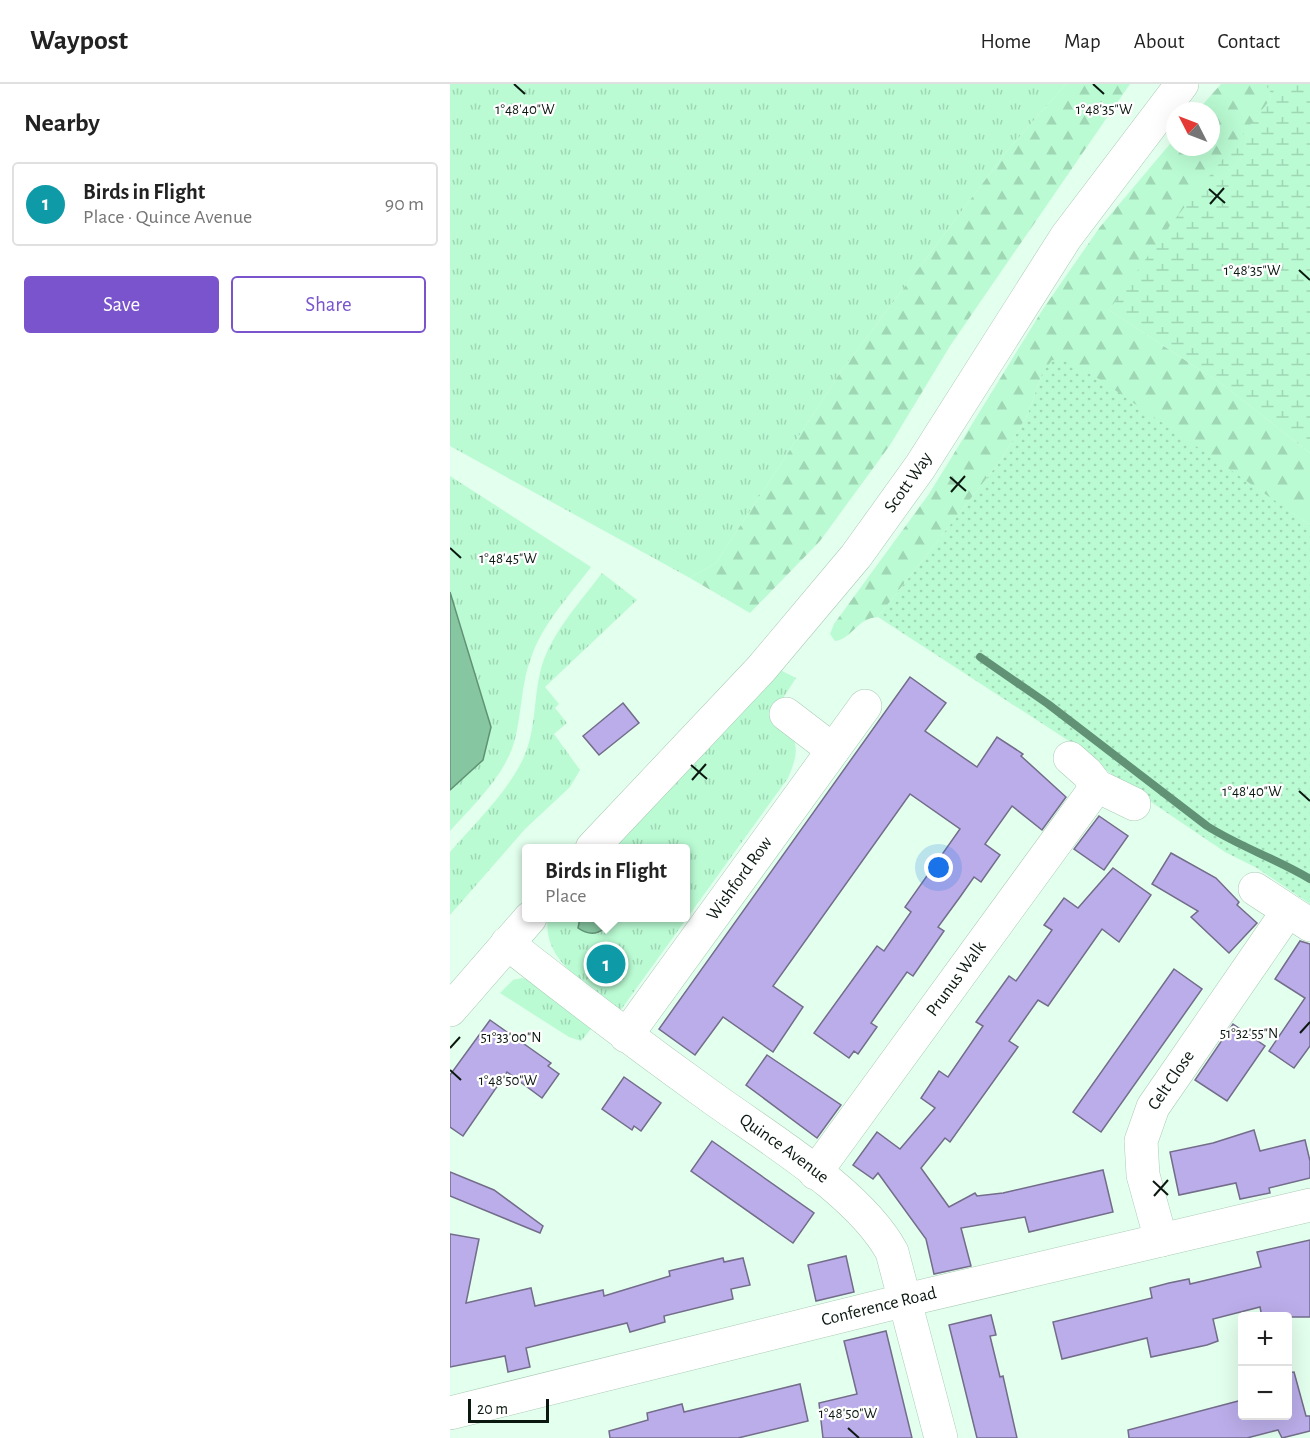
<!DOCTYPE html>
<html lang="en">
<head>
<meta charset="utf-8">
<style>
	:root { --surface:#fff; --page:#f2f2f2; --text:#222; --muted:#767676; --line:#e0e0e0; --accent:#7a54cd }
	body { margin:0; font-family:"Alegreya Sans",sans-serif; background:var(--page); color:var(--text) }
	.controls { position:absolute; right:18px; bottom:18px; display:grid; overflow:hidden; border-radius:6px; box-shadow:0 6px 24px #0002 }
	.controls button { width:54px; height:54px; display:grid; place-items:center; padding:0; border:0; border-bottom:2px solid var(--line); background:var(--surface); color:var(--text); font:30px sans-serif }
	.compass { position:absolute; left:716px; top:18px; width:54px; height:54px; border-radius:50%; background:var(--surface); box-shadow:0 6px 24px #0002; rotate:312deg }
	.scale { position:absolute; left:18px; bottom:15px; width:81px; box-sizing:border-box; padding-left:6px; border:3px solid #0b1810; border-top:0; font-size:16px; line-height:21px; white-space:nowrap; color:#0b1810; -webkit-text-stroke:4px #fff; paint-order:stroke }
	.you { position:absolute; left:489px; top:784px; width:21px; height:21px; margin:-15px; border:4px solid #fff; border-radius:50%; background:#1a73e8; box-shadow:0 0 0 9px #1a73e833 }
	.badge { display:grid; place-items:center; width:39px; height:39px; border-radius:50%; background:var(--accent); color:#fff; font-size:20px; font-weight:700 }
	.pin { position:absolute; translate:-50% -50%; border:3px solid #fff; box-shadow:0 2px 6px #0006 }
	.popup { position:absolute; left:72px; top:760px; width:168px; height:78px; box-sizing:border-box; display:grid; place-content:center; border-radius:6px; background:var(--surface); filter:drop-shadow(0 2px 4px #0005); font-size:20px; white-space:nowrap; color:var(--muted) }
	.popup b { font-size:22px; color:var(--text) }
	.popup::after { content:''; position:absolute; left:50%; top:100%; margin-left:-12px; border:12px solid transparent; border-top-color:var(--surface) }
	.list { margin:0; padding:0; list-style:none }
	h2 { display:flex; justify-content:space-between; align-items:center; height:78px; margin:0; padding:0 24px; font-size:26px }
	h2 small { font-size:20px; font-weight:400; color:var(--muted) }
	.list li { display:grid; grid-template-columns:39px 1fr auto; gap:18px; align-items:center; box-sizing:border-box; height:84px; margin:0 12px 12px; padding:0 12px; border:2px solid var(--line); border-radius:6px }
	.list b { display:block; font-size:22px; white-space:nowrap }
	.list p { margin:0; font-size:20px; white-space:nowrap; color:var(--muted) }
	.list em { font-size:20px; font-style:normal; color:var(--muted) }
	.actions { display:flex; gap:12px; padding:18px 24px }
	.actions a { flex:1; padding:14px 0; border:2px solid var(--accent); border-radius:6px; text-align:center; font-size:21px; color:var(--accent) }
	.actions .main { background:var(--accent); color:#fff }
	.map { position:relative; flex:none; width:860px; height:1354px; overflow:hidden }
	header { display:flex; align-items:center; gap:36px; box-sizing:border-box; height:84px; padding:0 30px; background:var(--surface); border-bottom:2px solid var(--line) }
	header strong { font-size:28px }
	nav { display:flex; gap:33px; margin-inline-start:auto; font-size:21px }
	main { display:flex }
	aside { flex:1; background:var(--surface) }
	.map>svg:first-child { display:block }
	.grass { fill:url(#grass-tufts) }
	.forest { fill:url(#forest-firs) }
	.wetland { fill:url(#wetland-marsh) }
	.park { fill:url(#park-dots) }
	.water { fill:#86c6a0; stroke:#619275; stroke-width:1.5 }
	.lines { fill:none; stroke-linecap:round; stroke-linejoin:round }
	.stream { stroke:#619275; stroke-width:8 }
	.building { fill:#baade9; stroke:#736c8a; stroke-width:1.5 }
	.minor-casing { stroke:#aaccb6; stroke-width:34 }
	.minor { stroke:#fff; stroke-width:33 }
	.ticks { fill:none; stroke:#0b1810; stroke-width:2 }
	.labels { text-anchor:middle; dominant-baseline:central; stroke-width:4.5; stroke-linejoin:round; paint-order:stroke }
	.street-label { font-size:18px; fill:#0b1810; stroke:#fff }
	.ticks-label { font-size:15px; text-anchor:middle; fill:#0b1810; stroke:#fff; stroke-width:4.5; stroke-linejoin:round; paint-order:stroke }
</style>
</head>
<body>
<header>
<strong>Waypost</strong>
<nav><a>Home</a><a>Map</a><a>About</a><a>Contact</a></nav>
</header>
<main>
<aside>
<h2>Nearby<small></small></h2>
<ul class="list">
<li><span class="badge" style="background:#0f9aa8">1</span><div><b>Birds in Flight</b><p>Place · Quince Avenue</p></div><em>90 m</em></li>
</ul>
<div class="actions"><a class="main">Save</a><a>Share</a></div>
</aside>
<div class="map">
<svg width="860" height="1354" viewBox="0 0 860 1354">
	<defs>
		<pattern id="grass-tufts" width="24" height="20" patternUnits="userSpaceOnUse" patternTransform="scale(1.5)"><rect width="24" height="20" fill="#bafbd3"/><path d="M3 7l-1-3M5 7V3M7 7l1-3M15 17l-1-3M17 17v-4M19 17l1-3" fill="none" stroke="#9fd6b4"/></pattern>
		<pattern id="forest-firs" width="22" height="20" patternUnits="userSpaceOnUse" patternTransform="scale(1.5)"><rect width="22" height="20" fill="#bafbd3"/><path d="M5 1l3.5 6h-7zM16 11l3.5 6h-7z" fill="#9fd6b4"/></pattern>
		<pattern id="wetland-marsh" width="20" height="14" patternUnits="userSpaceOnUse" patternTransform="scale(1.5)"><rect width="20" height="14" fill="#bafbd3"/><path d="M1 5h8M5 5V1M11 12h8M15 12V8" fill="none" stroke="#9fd6b4"/></pattern>
		<pattern id="park-dots" width="8" height="8" patternUnits="userSpaceOnUse" patternTransform="scale(1.5)"><rect width="8" height="8" fill="#bafbd3"/><path d="M2 2h.1M6 6h.1" fill="none" stroke="#9fd6b4" stroke-width="1.8" stroke-linecap="round"/></pattern>
	</defs>
	<rect width="100%" height="100%" fill="#e3ffed"/>
	<g class="grass">
		<path d="M0 0H616L557 67 392 286 266 479 240 494 0 362Z"/>
		<path d="M0 392 141 483C120 511 92 540 81 574 71 600 72 628 65 655 56 691 24 720 0 747V706L33 676 16 558 0 508Z"/>
		<path d="M152 489 187 516 95 603 109 620 105 624 117 639 104 650 130 686 120 703 75 745 0 831V768C25 739 56 710 73 675 87 645 83 611 92 581 103 547 131 517 152 489Z"/>
		<path d="M326 584 346 594 324 628C347 653 352 662 338 694L170 927C141 904 91 877 98 834H130L128 844 148 850 168 834H236V764H157Z"/>
		<path d="M72 894 82 896 145 940 131 957 119 953 50 909 63 896Z"/>
	</g>
	<g class="forest">
		<path d="M616 0H680L500 262 440 361 370 457 300 529 240 494 266 479 392 286 557 67Z"/>
		<path d="M771 0H815L821 9 820 16 659 226 776 303 860 369V441L737 358 592 290 578 330 551 376 428 533C407 534 402 555 385 557L380 550 384 540 479 410 593 225 650 143 725 54V63H761V27H747Z"/>
	</g>
	<path class="wetland" d="M815 0H860V369L776 303 659 226 721 140 820 16 821 9Z"/>
	<path class="park" d="M602 276 615 277 649 295 860 441V820L807 784 775 768 673 699 619 657 428 533 551 376 578 330 592 290Z"/>
	<g class="water">
		<path d="M0 508 41 643 33 676 0 706Z"/>
		<path d="M130 834H168C155 845 145 856 128 844Z"/>
	</g>
	<g class="lines">
		<path class="stream" d="M530 573 598 620 757 742C790 763 827 775 860 795"/>
	</g>
	<g class="building">
		<path d="M460 593 496 619 475 647 527 683 547 653 573 670 571 672 616 713 592 746 562 722 535 760 550 771 531 798 524 793 510 813 488 843 494 847 463 892 457 888 421 939 427 943 408 970 404 967 399 974 364 949 427 862 434 867 461 828 455 823 510 745 460 710 323 902 353 923 323 968 273 933 245 971 209 945Z"/>
		<path d="M173 619 189 639 149 671 133 652Z"/>
		<path d="M649 732 678 752 654 786 624 765Z"/>
		<path d="M721 769 766 794 789 818 787 821 807 839 779 869 741 833 748 827 702 800Z"/>
		<path d="M663 784 701 811 669 858 652 845 598 922 588 916 559 957 568 963 500 1058 495 1054 471 1084 499 1123 525 1109 527 1112 553 1109 653 1086 663 1128 579 1148 575 1133 511 1144 521 1182 484 1190 476 1155 428 1089 423 1095 403 1081 427 1048 450 1065 485 1024 471 1014 489 987 498 993 533 942 526 938 559 892 566 897 602 846 594 841 614 814 628 824Z"/>
		<path d="M850 857 860 860V962L844 984 819 967 855 914 825 895Z"/>
		<path d="M724 885 752 905 651 1048 623 1028Z"/>
		<path d="M40 936 101 979 98 982 109 990 92 1014 57 988 13 1052 0 1043V991Z"/>
		<path d="M783 940 815 962 777 1017 745 996Z"/>
		<path d="M317 971 391 1021 367 1054 296 1001Z"/>
		<path d="M174 993 211 1019 191 1047 184 1042 182 1046 152 1025Z"/>
		<path d="M804 1046 810 1067 855 1056 860 1077V1094L819 1104 820 1109 790 1115 786 1099 729 1111 720 1068 763 1059Z"/>
		<path d="M262 1057 364 1129 343 1159 241 1087Z"/>
		<path d="M0 1088 44 1106 93 1142 90 1149 0 1112Z"/>
		<path d="M0 1150 29 1155 16 1219 81 1204 85 1222 153 1206 154 1212 220 1192 219 1187 273 1174 274 1178 293 1174 300 1201 281 1205 283 1215 214 1232 215 1238 180 1248 177 1239 76 1264 80 1283 58 1288 55 1272 0 1283Z"/>
		<path d="M860 1156V1233H812L810 1223 763 1235 768 1257 757 1261 701 1273 697 1254 612 1275 603 1238 702 1214 700 1204 719 1199 739 1195 740 1200 811 1183 807 1168Z"/>
		<path d="M396 1172 404 1208 366 1217 358 1181Z"/>
		<path d="M541 1231 546 1251 540 1252 550 1293 553 1292 567 1354H527L499 1241Z"/>
		<path d="M436 1247 462 1354H373L369 1319 407 1310 394 1257Z"/>
		<path d="M844 1288 856 1332H860V1347L832 1354 828 1346 797 1354H679L678 1346 792 1316V1332H837V1289Z"/>
		<path d="M350 1300 358 1337 288 1354H160L159 1347 198 1336 197 1329 232 1320 234 1328Z"/>
	</g>
	<g class="lines">
		<g class="minor-casing">
			<g id="minor">
				<path d="M336 630 383 666"/>
				<path d="M620 674 637 689 647 702 684 720"/>
				<path id="s1" d="M142 764 311 585 406 472 470 383 616 153 732 0"/>
				<path d="M805 805 860 841"/>
				<path id="s2" d="M57 859C123 911 189 961 257 1010 314 1052 409 1107 442 1168L491 1354"/>
				<path d="M0 926 80 834"/>
				<path id="s3" d="M176 952 415 622"/>
				<path id="s4" d="M365 1089 647 702"/>
				<path id="s5" d="M711 1156 693 1091 691 1057 703 1023 838 827"/>
				<path id="s6" d="M0 1329 456 1216 860 1121"/>
			</g>
		</g>
		<use href="#minor" class="minor"/>
	</g>
	<path class="ticks" d="M64 0 75 10M643 0 654 10M759 105 775 119M760 120 774 104M849 186 860 196M500 393 516 407M501 408 515 392M0 464 11 474M241 681 257 695M242 696 256 680M849 707 860 717M850 949 860 938M0 964 10 953M0 986 11 996M703 1097 718 1111M704 1112 718 1096M398 1344 409 1354"/>
	<g class="labels">
		<g class="street-label">
			<text stroke="none"><textPath href="#s1" startOffset="484">Scott Way</textPath></text>
			<text stroke="none"><textPath href="#s3" startOffset="194">Wishford Row</textPath></text>
			<text stroke="none"><textPath href="#s4" startOffset="240">Prunus Walk</textPath></text>
			<text stroke="none"><textPath href="#s5" startOffset="170">Celt Close</textPath></text>
			<text stroke="none"><textPath href="#s2" startOffset="345">Quince Avenue</textPath></text>
			<text stroke="none"><textPath href="#s6" startOffset="442">Conference Road</textPath></text>
		</g>
	</g>
	<g class="ticks-label">
		<text x="75" y="30">1°48'40"W</text>
		<text x="654" y="30">1°48'35"W</text>
		<text x="802" y="191">1°48'35"W</text>
		<text x="58" y="479">1°48'45"W</text>
		<text x="802" y="712">1°48'40"W</text>
		<text x="799" y="954">51°32'55"N</text>
		<text x="61" y="958">51°33'00"N</text>
		<text x="58" y="1001">1°48'50"W</text>
		<text x="398" y="1334">1°48'50"W</text>
	</g>
</svg>
<div class="controls">
<button>+</button>
<button>−</button>
</div>
<svg class="compass" viewBox="-18 -18 36 36"><path d="M0-13l5 13h-10z" fill="#e53935"/><path d="M0 13l5-13h-10z" fill="#767676"/></svg>
<div class="scale">20 m</div>
<div class="you"></div>
<div class="pin badge" style="left:156px;top:880px;background:#0f9aa8">1</div>
<div class="popup"><b>Birds in Flight</b>Place</div>
</div>
</main>
</body>
</html>
